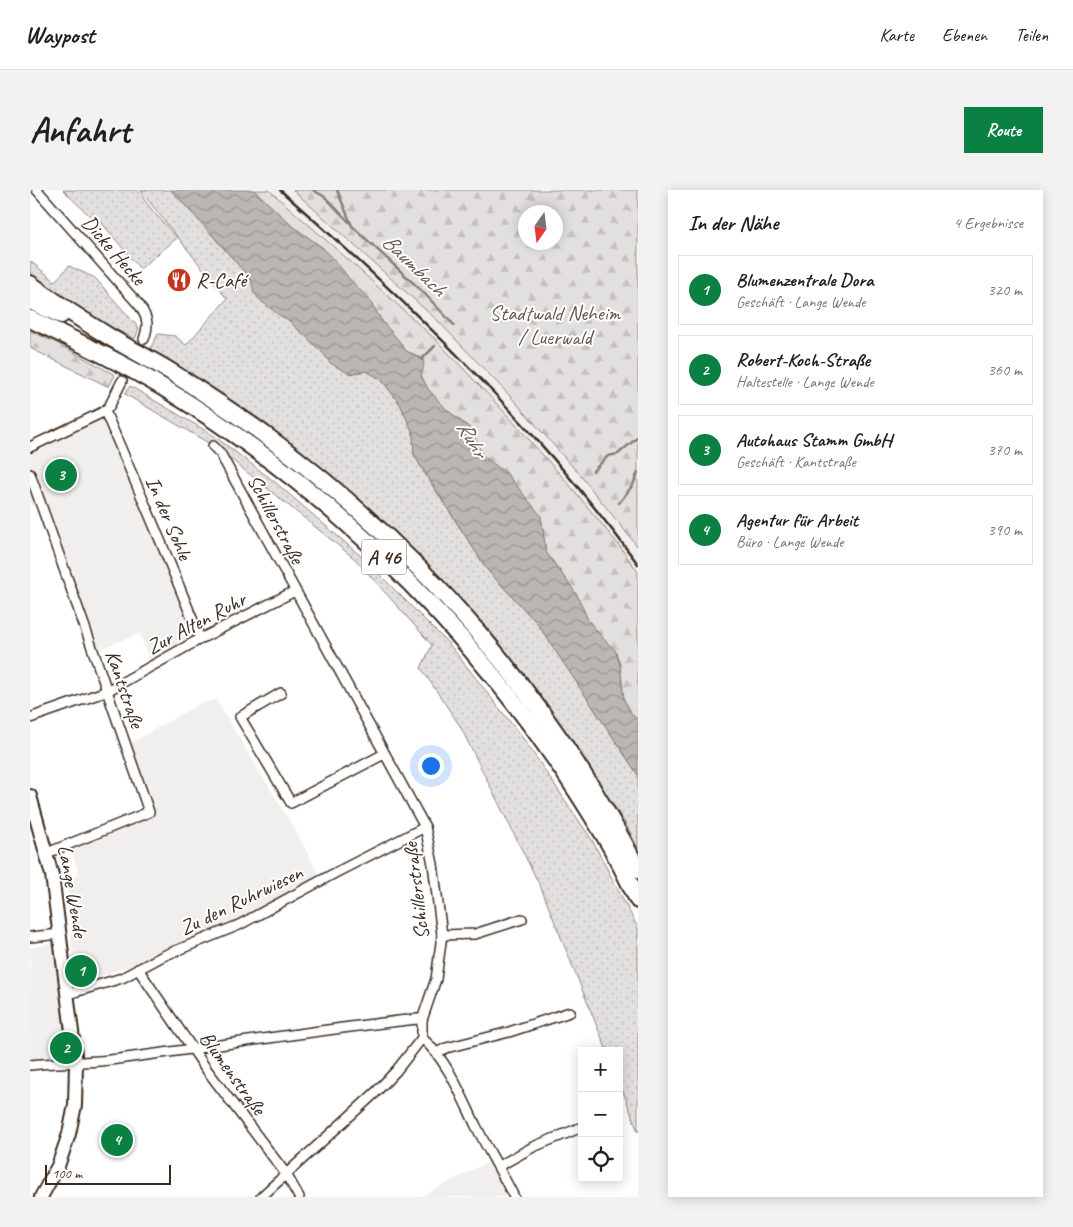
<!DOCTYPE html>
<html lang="de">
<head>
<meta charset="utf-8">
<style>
	:root { --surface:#fff; --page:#f2f2f2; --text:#202124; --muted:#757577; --line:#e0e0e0; --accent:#0b8043 }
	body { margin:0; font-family:Caveat,sans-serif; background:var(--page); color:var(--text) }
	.controls { position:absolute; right:15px; bottom:15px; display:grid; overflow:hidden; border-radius:0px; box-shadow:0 2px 12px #0003 }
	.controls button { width:45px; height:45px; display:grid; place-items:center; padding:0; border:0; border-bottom:1px solid var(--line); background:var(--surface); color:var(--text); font:25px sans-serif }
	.compass { position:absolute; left:488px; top:15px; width:45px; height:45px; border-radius:50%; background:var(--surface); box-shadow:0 2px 12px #0003; rotate:194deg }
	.scale { position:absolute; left:15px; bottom:12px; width:126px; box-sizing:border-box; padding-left:5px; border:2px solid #3b2a1e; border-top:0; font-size:14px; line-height:18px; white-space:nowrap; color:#3b2a1e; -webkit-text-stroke:4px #fff; paint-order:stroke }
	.you { position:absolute; left:400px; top:575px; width:18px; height:18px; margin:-12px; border:4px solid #fff; border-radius:50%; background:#1a73e8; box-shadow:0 0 0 8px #1a73e833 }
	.badge { display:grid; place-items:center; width:32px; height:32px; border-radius:50%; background:var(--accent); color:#fff; font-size:16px; font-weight:700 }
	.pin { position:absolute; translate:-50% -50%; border:2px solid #fff; box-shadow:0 1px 5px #0006 }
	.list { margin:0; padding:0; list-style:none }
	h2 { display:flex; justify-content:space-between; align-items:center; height:65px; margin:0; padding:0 20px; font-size:21px }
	h2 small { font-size:16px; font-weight:400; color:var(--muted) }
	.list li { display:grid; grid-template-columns:32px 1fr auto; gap:15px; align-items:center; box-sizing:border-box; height:70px; margin:0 10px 10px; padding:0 10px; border:1px solid var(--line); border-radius:0px }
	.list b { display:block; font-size:19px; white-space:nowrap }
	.list p { margin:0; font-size:16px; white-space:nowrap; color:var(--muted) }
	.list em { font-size:16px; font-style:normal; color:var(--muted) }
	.icon { flex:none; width:28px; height:28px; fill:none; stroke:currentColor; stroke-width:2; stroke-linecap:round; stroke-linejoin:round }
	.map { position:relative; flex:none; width:608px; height:1007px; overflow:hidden; border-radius:0px }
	header { display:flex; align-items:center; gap:30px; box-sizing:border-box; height:70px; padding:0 25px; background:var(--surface); border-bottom:1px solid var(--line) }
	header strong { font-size:24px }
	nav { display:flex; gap:28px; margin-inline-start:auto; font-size:18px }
	.intro { display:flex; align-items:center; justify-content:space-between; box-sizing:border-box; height:120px; padding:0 30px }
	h1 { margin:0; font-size:35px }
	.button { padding:12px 22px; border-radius:0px; background:var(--accent); color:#fff; font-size:18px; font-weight:700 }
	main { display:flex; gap:30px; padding:0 30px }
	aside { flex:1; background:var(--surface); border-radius:0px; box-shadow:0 2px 12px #0003 }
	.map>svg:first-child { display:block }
	.built { fill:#f1efee }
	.grass { fill:url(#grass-dots); stroke:#8e857e }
	.forest { fill:url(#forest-firs); stroke:#8e857e; fill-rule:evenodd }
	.water { fill:url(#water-waves); stroke:#887e77 }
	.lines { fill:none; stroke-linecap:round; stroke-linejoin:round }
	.stream { stroke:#887e77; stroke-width:2.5 }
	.street-casing { stroke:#3b2a1e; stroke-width:12 }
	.secondary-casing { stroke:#3b2a1e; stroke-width:16 }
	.highway-casing { stroke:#3b2a1e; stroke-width:20 }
	.street { stroke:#fff; stroke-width:9 }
	.secondary { stroke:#fff; stroke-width:12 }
	.highway { stroke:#fff; stroke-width:16 }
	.rail { stroke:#3b2a1e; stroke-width:2.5 }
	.labels { text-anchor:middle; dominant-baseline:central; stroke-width:4; stroke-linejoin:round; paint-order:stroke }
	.shield { fill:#fff; stroke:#766a62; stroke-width:1 }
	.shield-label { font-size:20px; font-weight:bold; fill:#3b2a1e }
	.street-label { font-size:21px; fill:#3b2a1e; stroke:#fff }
	.poi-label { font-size:21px; fill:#3b2a1e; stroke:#fff; text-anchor:start }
	.park-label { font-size:21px; fill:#65584e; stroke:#fff }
	.water-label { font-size:22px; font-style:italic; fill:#685b52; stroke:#fff }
</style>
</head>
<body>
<header>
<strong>Waypost</strong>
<nav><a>Karte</a><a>Ebenen</a><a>Teilen</a></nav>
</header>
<div class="intro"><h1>Anfahrt</h1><a class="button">Route</a></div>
<main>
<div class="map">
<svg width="608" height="1007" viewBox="0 0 608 1007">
	<defs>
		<pattern id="grass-dots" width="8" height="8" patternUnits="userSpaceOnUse" patternTransform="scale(1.25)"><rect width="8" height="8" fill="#e2e0de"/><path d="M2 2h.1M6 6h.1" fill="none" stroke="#c3c0be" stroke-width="1.8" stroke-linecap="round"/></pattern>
		<pattern id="forest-firs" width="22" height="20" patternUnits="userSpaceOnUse" patternTransform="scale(1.25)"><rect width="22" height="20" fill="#e2e0de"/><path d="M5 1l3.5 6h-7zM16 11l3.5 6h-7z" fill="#c3c0be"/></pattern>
		<pattern id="water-waves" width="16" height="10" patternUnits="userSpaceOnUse" patternTransform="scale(1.25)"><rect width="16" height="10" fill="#bcb6b3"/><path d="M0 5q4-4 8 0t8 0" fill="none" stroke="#9a9491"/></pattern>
	</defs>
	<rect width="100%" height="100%" fill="#fff"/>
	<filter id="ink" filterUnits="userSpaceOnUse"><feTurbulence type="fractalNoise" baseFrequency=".02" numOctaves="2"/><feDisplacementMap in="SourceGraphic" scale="10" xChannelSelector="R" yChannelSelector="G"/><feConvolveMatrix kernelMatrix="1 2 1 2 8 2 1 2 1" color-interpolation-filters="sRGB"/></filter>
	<g filter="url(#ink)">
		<g class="built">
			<path d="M239 0H263L408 131 480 206 550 285 600 347 608 357V382L588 354 538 293 468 215 406 150 321 72Z"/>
			<path d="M74 228 164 447 120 473 110 443 67 460 13 311 0 315V262Z"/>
			<path d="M186 510 264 638 290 687 208 730 146 756 111 772 52 793 44 795 40 727 36 689 49 685 40 656 74 646 122 626 124 622 99 554 169 514Z"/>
			<path d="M25 753 39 867 0 870V758Z"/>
			<path d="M458 972 477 1007H390Z"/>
		</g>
		<g class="grass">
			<path d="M33 0H107L123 21 147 48 110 79 71 32 63 29Z"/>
			<path d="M110 0H141L258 130 293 163 320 183 336 181 351 189 370 214 383 243 384 265 398 289 458 381 507 433 608 585V658L594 631 525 530 440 424 254 251 141 171 120 159 128 144 145 146 156 155 197 109Z"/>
			<path d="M0 71 25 91 39 76 65 88 109 138 105 149C66 130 34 111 0 85Z"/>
			<path d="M100 196 183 245 245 292 333 368 419 454 495 551 562 650 608 738V942L589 891V861H577L511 698 430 536 391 478 402 455 325 369 187 258 95 204Z"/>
		</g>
		<g class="forest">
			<path d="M224 0H239L321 72 406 150 468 215 538 293 588 354 608 382V530L601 523 594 510 590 475 585 460 571 446 558 430 547 405 516 362 511 326 477 284 452 265 441 239 417 220 398 199 391 185 393 175 386 165 376 161 368 150 352 131 338 108 321 91 303 68 293 58 261 35Z"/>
			<path d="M263 0H608V357L550 285 480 206 408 131ZM526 22V52H496V22Z"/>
			<path d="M0 141 27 153 85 185 79 197 0 158Z"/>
		</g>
		<path class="water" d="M141 0H224L261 35 293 58 303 68 321 91 338 108 352 131 368 150 376 161 393 169 394 175 391 186 398 199 417 220 441 239 452 265 477 284 511 326 516 362 547 405 558 430 571 446 585 460 590 475 594 510 601 523 608 530V585L507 433 458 381 384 265 383 243 370 214 351 189 336 181 320 184 300 173 293 163 258 130 249 125 231 111 224 103 221 90 177 38Z"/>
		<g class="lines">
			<g class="stream">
				<path d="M283 0 295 7 319 32"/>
				<path d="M307 0 322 36 393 102 424 135"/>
				<path d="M392 169 405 156"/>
				<path d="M563 281 578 266 588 264 608 247"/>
				<path d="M589 313 603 295 608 282"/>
			</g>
			<g class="street-casing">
				<g id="street">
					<path d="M7 0 109 115C118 128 119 135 114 149"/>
					<path d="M75 221C107 297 141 372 170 449"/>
					<path d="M183 256 190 263 395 637 403 674 412 745 406 789 392 830V848L366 881 345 903 231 1007"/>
					<path d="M0 257 71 223 79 217 92 191"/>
					<path d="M0 284 58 446 119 622 17 663"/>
					<path d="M251 503 210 527 261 613 354 564"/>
					<path d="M0 528 77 501 170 449 265 401"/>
					<path d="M412 745 445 744 492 729"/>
					<path d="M0 747 31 744"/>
					<path d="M108 779 177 880 256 984 269 1007"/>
					<path d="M38 804 92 788 133 766 209 735 305 683 395 637"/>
					<path d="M392 848C418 871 431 905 446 936 458 960 472 983 484 1007"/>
					<path d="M407 863 416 858 479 842 540 822"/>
					<path d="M0 875C27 872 53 873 80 870 183 857 284 840 387 829L392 830"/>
					<path d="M469 976 503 957 552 937"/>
				</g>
			</g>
			<g class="secondary-casing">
				<path id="secondary" d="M0 606 22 685 46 873 45 915 39 944 28 976 11 1007"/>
			</g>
			<g class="highway-casing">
				<g id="highway">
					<path d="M0 94C26 113 55 132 83 149 102 160 123 171 143 183 175 204 208 225 239 248 392 361 521 510 608 680"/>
					<path d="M0 111 31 125"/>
					<path d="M0 129C45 150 91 172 134 198 316 309 465 462 574 645 587 666 597 688 608 710"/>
				</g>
			</g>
			<use href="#street" class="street"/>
			<use href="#secondary" class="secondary"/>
			<use href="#highway" class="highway"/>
			<path class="rail" d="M250 0C380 114 505 234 608 374"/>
		</g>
	</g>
	<defs>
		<g id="restaurant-disc" transform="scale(1.25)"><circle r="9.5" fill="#c8321e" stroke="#fff"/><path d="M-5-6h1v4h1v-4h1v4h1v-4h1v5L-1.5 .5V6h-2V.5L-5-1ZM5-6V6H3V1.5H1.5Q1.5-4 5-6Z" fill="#fff"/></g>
	</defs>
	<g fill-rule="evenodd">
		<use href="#restaurant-disc" x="149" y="90"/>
	</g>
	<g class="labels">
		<rect class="shield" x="331.5" y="349.5" width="45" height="35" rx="4"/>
		<g class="shield-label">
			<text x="354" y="367">A 46</text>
		</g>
		<g class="street-label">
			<text transform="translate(84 60) rotate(49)">Dicke Hecke</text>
			<text transform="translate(139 328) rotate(67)">In der Sohle</text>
			<text transform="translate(246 329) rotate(62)">Schillerstraße</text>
			<text transform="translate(166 433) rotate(-28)">Zur Alten Ruhr</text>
			<text transform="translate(95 499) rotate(71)">Kantstraße</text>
			<text transform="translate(43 701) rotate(80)">Lange Wende</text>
			<text transform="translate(386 701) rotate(-97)">Schillerstraße</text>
			<text transform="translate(211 710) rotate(-26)">Zu den Ruhrwiesen</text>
			<text transform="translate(203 883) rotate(54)">Blumenstraße</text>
		</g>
		<g class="poi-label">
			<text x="166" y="90">R-Café</text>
		</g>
		<g class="park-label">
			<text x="525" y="123">Stadtwald Neheim<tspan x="525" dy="24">/ Luerwald</tspan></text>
		</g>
		<g class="water-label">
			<text transform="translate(384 75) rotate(44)">Baumbach</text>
			<text transform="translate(442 249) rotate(60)">Ruhr</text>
		</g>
	</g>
</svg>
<div class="controls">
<button>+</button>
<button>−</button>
<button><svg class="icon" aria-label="locate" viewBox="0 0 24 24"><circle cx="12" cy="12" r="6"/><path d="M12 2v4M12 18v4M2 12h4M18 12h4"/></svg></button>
</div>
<svg class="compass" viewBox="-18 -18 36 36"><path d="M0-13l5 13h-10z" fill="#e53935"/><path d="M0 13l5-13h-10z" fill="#757577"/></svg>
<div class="scale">100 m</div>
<div class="you"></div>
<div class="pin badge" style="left:51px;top:781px">1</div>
<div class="pin badge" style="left:36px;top:858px">2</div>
<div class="pin badge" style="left:31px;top:285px">3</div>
<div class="pin badge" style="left:87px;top:950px">4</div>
</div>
<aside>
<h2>In der Nähe<small>4 Ergebnisse</small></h2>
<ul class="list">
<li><span class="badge">1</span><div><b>Blumenzentrale Dora</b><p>Geschäft · Lange Wende</p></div><em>320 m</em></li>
<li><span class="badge">2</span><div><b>Robert-Koch-Straße</b><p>Haltestelle · Lange Wende</p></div><em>360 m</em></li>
<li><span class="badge">3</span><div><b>Autohaus Stamm GmbH</b><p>Geschäft · Kantstraße</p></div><em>370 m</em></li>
<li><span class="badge">4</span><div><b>Agentur für Arbeit</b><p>Büro · Lange Wende</p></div><em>390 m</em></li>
</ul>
</aside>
</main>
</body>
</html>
